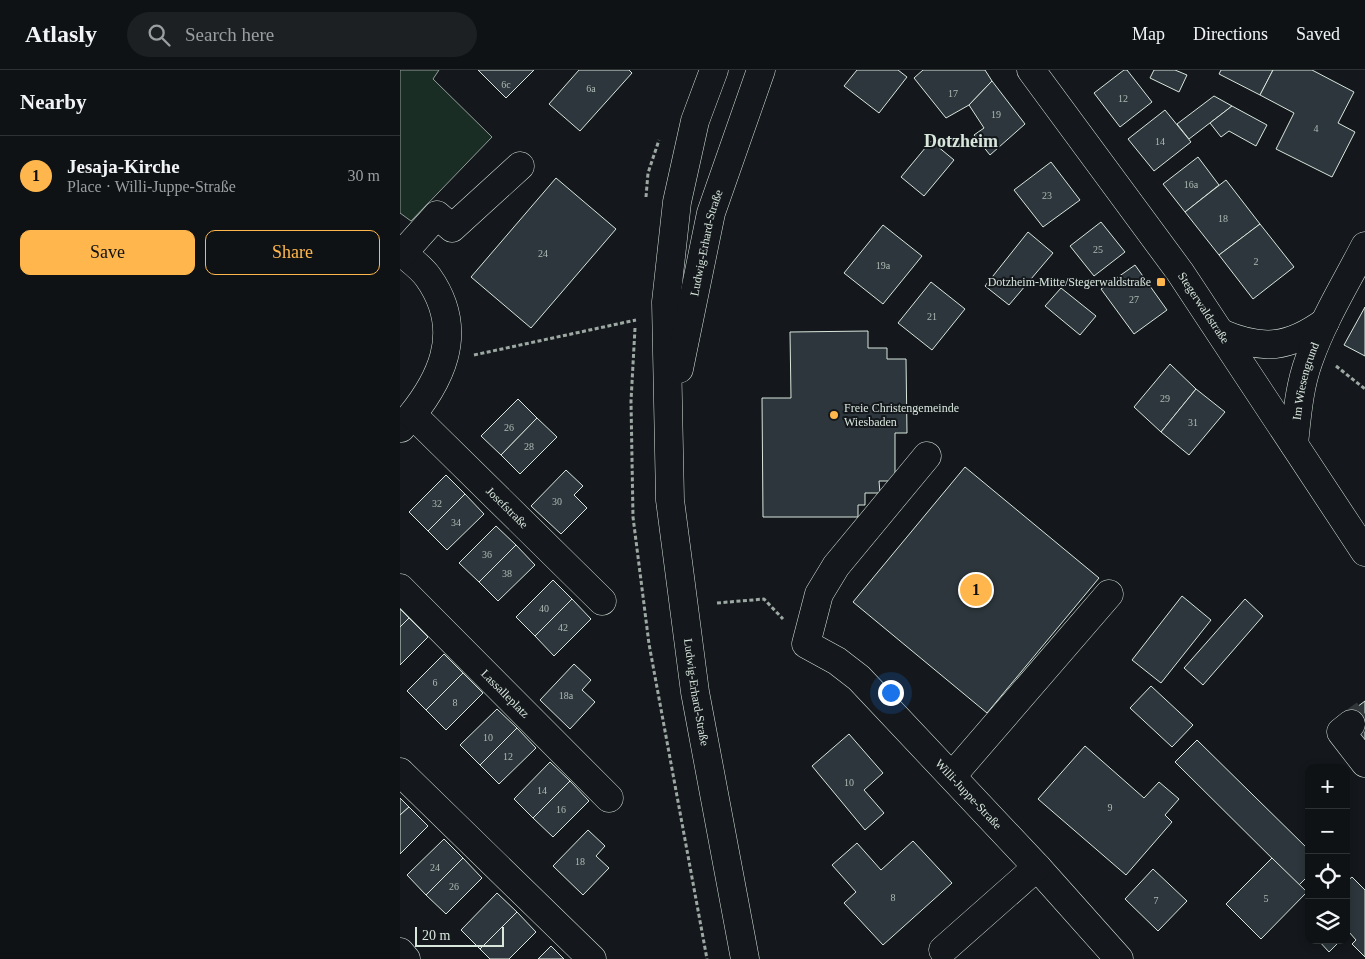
<!DOCTYPE html>
<html lang="en">
<head>
<meta charset="utf-8">
<style>
	:root { --surface:#0f1215; --page:#1d2022; --text:#f1f3f6; --muted:#9b9ea0; --line:#2f3234; --accent:#ffb74d }
	body { margin:0; font-family:"Times New Roman",serif; background:var(--page); color:var(--text) }
	.controls { position:absolute; right:15px; bottom:15px; display:grid; overflow:hidden; border-radius:10px; box-shadow:0 2px 8px #0003 }
	.controls button { width:45px; height:45px; display:grid; place-items:center; padding:0; border:0; border-bottom:1px solid var(--line); background:var(--surface); color:var(--text); font:25px sans-serif }
	.scale { position:absolute; left:15px; bottom:12px; width:89px; box-sizing:border-box; padding-left:5px; border:2px solid #d8e6dc; border-top:0; font-size:14px; line-height:18px; white-space:nowrap; color:#d8e6dc; -webkit-text-stroke:4px #14181c; paint-order:stroke }
	.you { position:absolute; left:490px; top:622px; width:18px; height:18px; margin:-12px; border:4px solid #fff; border-radius:50%; background:#1a73e8; box-shadow:0 0 0 8px #1a73e833 }
	.badge { display:grid; place-items:center; width:32px; height:32px; border-radius:50%; background:var(--accent); color:#111; font-size:16px; font-weight:700 }
	.pin { position:absolute; translate:-50% -50%; border:2px solid #fff; box-shadow:0 1px 5px #0006 }
	.list { margin:0; padding:0; list-style:none }
	h2 { display:flex; justify-content:space-between; align-items:center; height:65px; margin:0; padding:0 20px; font-size:21px }
	h2 small { font-size:16px; font-weight:400; color:var(--muted) }
	.list li { display:grid; grid-template-columns:32px 1fr auto; gap:15px; align-items:center; box-sizing:border-box; height:80px; padding:0 20px; border-top:1px solid var(--line) }
	.list b { display:block; font-size:19px; white-space:nowrap }
	.list p { margin:0; font-size:16px; white-space:nowrap; color:var(--muted) }
	.list em { font-size:16px; font-style:normal; color:var(--muted) }
	.actions { display:flex; gap:10px; padding:15px 20px }
	.actions a { flex:1; padding:11px 0; border:1px solid var(--accent); border-radius:10px; text-align:center; font-size:18px; color:var(--accent) }
	.actions .main { background:var(--accent); color:#111 }
	.icon { flex:none; width:28px; height:28px; fill:none; stroke:currentColor; stroke-width:2; stroke-linecap:round; stroke-linejoin:round }
	.map { position:relative; flex:none; width:965px; height:889px; overflow:hidden }
	header { display:flex; align-items:center; gap:30px; box-sizing:border-box; height:70px; padding:0 25px; background:var(--surface); border-bottom:1px solid var(--line) }
	header strong { font-size:24px }
	nav { display:flex; gap:28px; margin-inline-start:auto; font-size:18px }
	.search { width:350px; height:45px; background:var(--page); display:flex; align-items:center; gap:12px; box-sizing:border-box; padding:0 18px; border-radius:28px; color:var(--muted); font-size:19px }
	main { display:flex }
	aside { flex:1; background:var(--surface) }
	.map>svg:first-child { display:block }
	.green { fill:#1a2d24; stroke:#939e99 }
	.building { fill:#2c363c; stroke:#d8e6dc }
	.lines { fill:none; stroke-linecap:round; stroke-linejoin:round }
	.minor-tunnel { stroke:#313739; stroke-width:28; stroke-dasharray:28 14; stroke-linecap:butt }
	.minor-casing { stroke:#d8e6dc; stroke-width:29 }
	.major-casing { stroke:#d8e6dc; stroke-width:29 }
	.path { stroke:#9da8a2; stroke-width:3; stroke-dasharray:4 2.5; stroke-linecap:butt }
	.minor { stroke:#14181c; stroke-width:28 }
	.major { stroke:#14181c; stroke-width:28 }
	.poi-dot { fill:#ffb74d; stroke:#14181c; stroke-width:2 }
	.labels { text-anchor:middle; dominant-baseline:central; stroke-width:4; stroke-linejoin:round; paint-order:stroke }
	.number-label { font-size:10px; fill:#adbab4 }
	.street-label { font-size:12px; fill:#d8e6dc; stroke:#14181c }
	.poi-label { font-size:12px; fill:#d8e6dc; stroke:#14181c; text-anchor:end }
	.district-label { font-size:18px; font-weight:bold; fill:#d8e6dc; stroke:#14181c }
</style>
</head>
<body>
<header>
<strong>Atlasly</strong>
<div class="search"><svg class="icon" aria-label="search" viewBox="0 0 24 24"><circle cx="10" cy="10" r="6"/><path d="M15 15l6 6"/></svg>Search here</div>
<nav><a>Map</a><a>Directions</a><a>Saved</a></nav>
</header>
<main>
<aside>
<h2>Nearby<small></small></h2>
<ul class="list">
<li><span class="badge">1</span><div><b>Jesaja-Kirche</b><p>Place · Willi-Juppe-Straße</p></div><em>30 m</em></li>
</ul>
<div class="actions"><a class="main">Save</a><a>Share</a></div>
</aside>
<div class="map">
<svg width="965" height="889" viewBox="0 0 965 889">
	<rect width="100%" height="100%" fill="#14181c"/>
	<path class="green" d="M0 0H39L33 9 92 67 11 151 0 143Z"/>
	<g class="building">
		<path d="M78 0H134L106 28Z"/>
		<path d="M179 0H229L232 3 180 61 149 34Z"/>
		<path d="M457 0H498L507 7 479 43 444 16Z"/>
		<path d="M523 0H585L592 11 569 35 546 48 514 8Z"/>
		<path d="M724 0H727L752 32 720 57 694 23Z"/>
		<path d="M754 0H775L787 5 779 22 750 8Z"/>
		<path d="M821 0H873L860 25 819 4Z"/>
		<path d="M873 0H912L954 22 938 53 955 62 932 107 876 79 894 43 860 25Z"/>
		<path d="M592 11 625 54 590 85 574 65 584 58 569 35Z"/>
		<path d="M814 26 832 36 789 69 777 54Z"/>
		<path d="M832 36 867 55 856 76 829 61 821 67 810 53Z"/>
		<path d="M765 40 791 72 754 101 728 69Z"/>
		<path d="M531 71 554 90 524 126 501 107Z"/>
		<path d="M798 87 819 115 785 142 763 114Z"/>
		<path d="M651 92 680 130 643 157 614 120Z"/>
		<path d="M156 108 216 159 131 258 71 207Z"/>
		<path d="M826 110 860 154 819 185 785 142Z"/>
		<path d="M701 152 725 182 694 206 670 176Z"/>
		<path d="M860 154 894 197 853 229 819 185Z"/>
		<path d="M483 155 522 186 483 234 444 203Z"/>
		<path d="M628 162 653 183 609 235 585 216Z"/>
		<path d="M735 195 767 240 734 264 701 219Z"/>
		<path d="M531 212 565 239 532 280 498 253Z"/>
		<path d="M661 218 696 246 680 265 645 236Z"/>
		<path d="M965 237V286L944 275Z"/>
		<path d="M468 261V278H487V289H506L507 363H495V411H479L480 423H465V435H458V447H363L362 328H391L390 262Z"/>
		<path d="M770 294 796 319 761 362 734 337Z"/>
		<path d="M796 319 825 342 789 385 761 362Z"/>
		<path d="M118 329 137 348 101 385 81 366Z"/>
		<path d="M137 348 157 367 120 404 101 385Z"/>
		<path d="M565 397 699 508 587 643 453 532Z"/>
		<path d="M166 400 183 416 174 425 187 438 161 464 131 436Z"/>
		<path d="M46 405 65 424 28 461 9 442Z"/>
		<path d="M65 424 84 444 47 480 28 461Z"/>
		<path d="M96 456 116 475 79 512 59 493Z"/>
		<path d="M116 475 135 495 98 531 79 512Z"/>
		<path d="M153 510 172 529 135 566 116 547Z"/>
		<path d="M782 526 811 550 761 613 732 590Z"/>
		<path d="M172 529 191 549 154 586 135 566Z"/>
		<path d="M845 529 863 546 803 615 784 598Z"/>
		<path d="M0 539 9 548 0 557Z"/>
		<path d="M9 548 28 567 0 595V557Z"/>
		<path d="M44 584 63 603 26 640 7 621Z"/>
		<path d="M174 594 191 610 182 620 195 632 170 659 140 630Z"/>
		<path d="M63 603 83 623 46 660 26 640Z"/>
		<path d="M751 616 793 655 772 677 730 638Z"/>
		<path d="M965 631V672L945 646Z"/>
		<path d="M97 639 117 658 80 695 60 675Z"/>
		<path d="M117 658 136 678 99 714 80 695Z"/>
		<path d="M449 664 483 703 464 720 484 743 465 760 412 696Z"/>
		<path d="M797 670 909 780V805L899 815 775 692Z"/>
		<path d="M685 676 744 728 759 712 779 729 765 745 772 752 726 805 638 729Z"/>
		<path d="M150 692 170 711 133 748 114 729Z"/>
		<path d="M170 711 189 731 153 767 133 748Z"/>
		<path d="M0 728 9 737 0 745Z"/>
		<path d="M9 737 28 756 0 784V745Z"/>
		<path d="M188 760 205 776 196 786 209 798 183 825 153 796Z"/>
		<path d="M44 769 63 788 26 825 7 805Z"/>
		<path d="M513 771 552 813 483 875 444 833 456 822 432 795 457 773 481 800Z"/>
		<path d="M63 788 82 808 46 844 26 825Z"/>
		<path d="M872 788 907 822 861 869 826 834Z"/>
		<path d="M753 799 787 831 758 861 725 829Z"/>
		<path d="M952 807 965 820V887L952 874 956 870 949 862 946 865V812Z"/>
		<path d="M97 823 117 842 80 879 61 860Z"/>
		<path d="M117 842 136 862 109 889H90L80 879Z"/>
		<path d="M918 870H941L929 882Z"/>
		<path d="M151 876 164 889H138Z"/>
	</g>
	<g class="lines">
		<path class="minor-tunnel" d="M951 654 965 644"/>
		<g class="minor-casing">
			<g id="minor">
				<path id="s1" d="M631 0 780 202 965 482"/>
				<path d="M0 181C9 189 21 197 28 207 67 262 41 313 1 358"/>
				<path d="M3 183 37 145 52 158 120 96"/>
				<path d="M821 263C863 281 889 278 925 252"/>
				<path id="s2" d="M13 345 202 531"/>
				<path id="s3" d="M894 374C897 346 899 317 909 290 923 250 946 213 965 176"/>
				<path id="s4" d="M527 386 436 496 419 524 406 574 437 591 459 608 637 797 719 889"/>
				<path id="s5" d="M0 518 209 728"/>
				<path d="M951 654 941 662 965 693"/>
				<path d="M0 702 192 889"/>
				<path d="M552 706 709 524"/>
				<path d="M543 880 637 797"/>
				<path d="M0 882 6 889"/>
			</g>
		</g>
		<g class="major-casing">
			<g id="major">
				<path id="s6" d="M314 0 295 51 277 132 266 232 270 430 295 622 345 889"/>
				<path id="s7" d="M279 299 311 143 361 0"/>
			</g>
		</g>
		<g class="path">
			<path d="M246 127 248 103 259 70"/>
			<path d="M235 258 231 331 233 447 249 574 307 889"/>
			<path d="M74 285 236 250"/>
			<path d="M936 296 965 319"/>
			<path d="M317 533 364 529 383 549"/>
		</g>
		<use href="#minor" class="minor"/>
		<use href="#major" class="major"/>
	</g>
	<g class="poi-dot">
		<rect x="756" y="207" width="10" height="10" rx="2.5"/>
		<circle cx="434" cy="345" r="5"/>
	</g>
	<g class="labels">
		<g class="number-label">
			<text x="106" y="14">6c</text>
			<text x="191" y="18">6a</text>
			<text x="553" y="23">17</text>
			<text x="723" y="28">12</text>
			<text x="596" y="44">19</text>
			<text x="916" y="58">4</text>
			<text x="760" y="71">14</text>
			<text x="791" y="114">16a</text>
			<text x="647" y="125">23</text>
			<text x="823" y="148">18</text>
			<text x="698" y="179">25</text>
			<text x="143" y="183">24</text>
			<text x="856" y="191">2</text>
			<text x="483" y="195">19a</text>
			<text x="734" y="229">27</text>
			<text x="532" y="246">21</text>
			<text x="765" y="328">29</text>
			<text x="793" y="352">31</text>
			<text x="109" y="357">26</text>
			<text x="129" y="376">28</text>
			<text x="157" y="431">30</text>
			<text x="37" y="433">32</text>
			<text x="56" y="452">34</text>
			<text x="87" y="484">36</text>
			<text x="107" y="503">38</text>
			<text x="144" y="538">40</text>
			<text x="163" y="557">42</text>
			<text x="35" y="612">6</text>
			<text x="166" y="625">18a</text>
			<text x="55" y="632">8</text>
			<text x="88" y="667">10</text>
			<text x="108" y="686">12</text>
			<text x="449" y="712">10</text>
			<text x="142" y="720">14</text>
			<text x="710" y="737">9</text>
			<text x="161" y="739">16</text>
			<text x="180" y="791">18</text>
			<text x="35" y="797">24</text>
			<text x="54" y="816">26</text>
			<text x="493" y="827">8</text>
			<text x="866" y="828">5</text>
			<text x="756" y="830">7</text>
		</g>
		<g class="street-label">
			<text stroke="none"><textPath href="#s7" startOffset="129">Ludwig-Erhard-Straße</textPath></text>
			<text stroke="none"><textPath href="#s1" startOffset="294">Stegerwaldstraße</textPath></text>
			<text stroke="none"><textPath href="#s3" startOffset="64">Im Wiesengrund</textPath></text>
			<text stroke="none"><textPath href="#s2" startOffset="132">Josefstraße</textPath></text>
			<text stroke="none"><textPath href="#s6" startOffset="630">Ludwig-Erhard-Straße</textPath></text>
			<text stroke="none"><textPath href="#s5" startOffset="149">Lassalleplatz</textPath></text>
			<text stroke="none"><textPath href="#s4" startOffset="450">Willi-Juppe-Straße</textPath></text>
		</g>
		<g class="poi-label">
			<text x="751" y="212">Dotzheim-Mitte/Stegerwaldstraße</text>
			<text x="444" y="338" text-anchor="start">Freie Christengemeinde<tspan x="444" dy="14">Wiesbaden</tspan></text>
		</g>
		<g class="district-label">
			<text x="561" y="71">Dotzheim</text>
		</g>
	</g>
</svg>
<div class="controls">
<button>+</button>
<button>−</button>
<button><svg class="icon" aria-label="locate" viewBox="0 0 24 24"><circle cx="12" cy="12" r="6"/><path d="M12 2v4M12 18v4M2 12h4M18 12h4"/></svg></button>
<button><svg class="icon" aria-label="layers" viewBox="0 0 24 24"><path d="M12 4l9 5-9 5-9-5zM3 14l9 5 9-5"/></svg></button>
</div>
<div class="scale">20 m</div>
<div class="you"></div>
<div class="pin badge" style="left:576px;top:520px">1</div>
</div>
</main>
</body>
</html>
